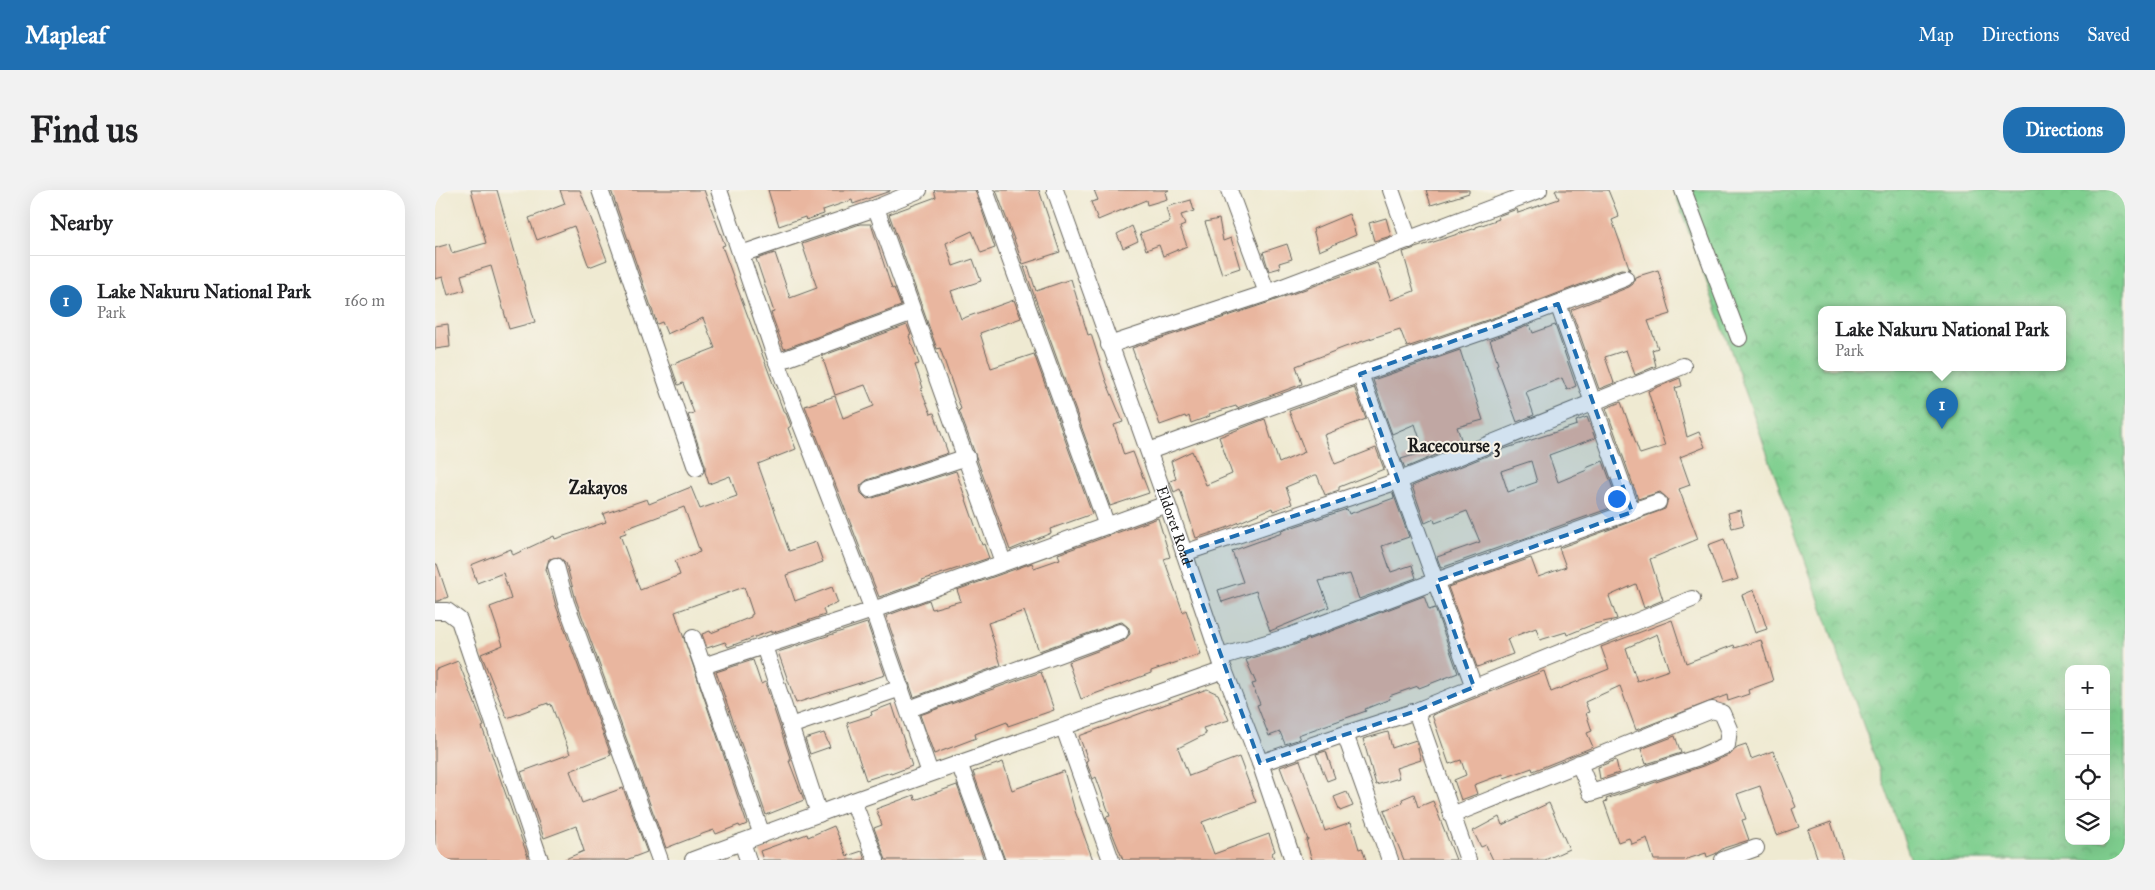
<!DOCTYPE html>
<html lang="en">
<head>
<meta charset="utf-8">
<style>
	:root { --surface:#fff; --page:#f2f2f2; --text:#202124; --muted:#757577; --line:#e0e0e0; --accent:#1f6fb2 }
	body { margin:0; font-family:"IM FELL Great Primer",serif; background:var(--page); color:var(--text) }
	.controls { position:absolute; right:15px; bottom:15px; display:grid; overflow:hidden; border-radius:10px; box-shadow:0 5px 20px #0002 }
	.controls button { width:45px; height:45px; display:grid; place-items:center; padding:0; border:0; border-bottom:1px solid var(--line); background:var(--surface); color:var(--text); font:25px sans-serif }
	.you { position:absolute; left:1181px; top:308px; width:18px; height:18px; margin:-12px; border:4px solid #fff; border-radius:50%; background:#1a73e8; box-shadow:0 0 0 8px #1a73e833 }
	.badge { display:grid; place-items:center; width:32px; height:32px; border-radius:50%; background:var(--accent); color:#fff; font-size:16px; font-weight:700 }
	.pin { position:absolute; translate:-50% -41px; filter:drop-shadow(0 1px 2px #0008) }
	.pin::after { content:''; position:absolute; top:26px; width:18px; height:15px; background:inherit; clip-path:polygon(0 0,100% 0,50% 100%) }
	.popup { position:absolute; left:1383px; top:116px; width:248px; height:65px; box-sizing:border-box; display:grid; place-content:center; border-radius:10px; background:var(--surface); filter:drop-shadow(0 1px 4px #0005); font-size:16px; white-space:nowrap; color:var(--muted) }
	.popup b { font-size:19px; color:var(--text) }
	.popup::after { content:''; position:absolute; left:50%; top:100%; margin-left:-10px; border:10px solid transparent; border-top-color:var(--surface) }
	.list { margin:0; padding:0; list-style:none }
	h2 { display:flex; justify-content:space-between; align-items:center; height:65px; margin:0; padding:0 20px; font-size:21px }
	h2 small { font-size:16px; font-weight:400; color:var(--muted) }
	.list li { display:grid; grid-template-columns:32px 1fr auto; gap:15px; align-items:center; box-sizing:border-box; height:90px; padding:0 20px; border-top:1px solid var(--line) }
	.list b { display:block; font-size:19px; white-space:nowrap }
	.list p { margin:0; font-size:16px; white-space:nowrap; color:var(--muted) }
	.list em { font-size:16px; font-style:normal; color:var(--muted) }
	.icon { flex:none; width:28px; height:28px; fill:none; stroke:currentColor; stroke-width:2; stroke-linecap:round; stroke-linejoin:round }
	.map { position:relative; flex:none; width:1690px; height:670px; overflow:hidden; border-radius:20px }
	header { display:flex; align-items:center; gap:30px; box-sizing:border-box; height:70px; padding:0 25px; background:var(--accent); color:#fff }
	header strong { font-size:24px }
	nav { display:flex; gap:28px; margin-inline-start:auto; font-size:18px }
	.intro { display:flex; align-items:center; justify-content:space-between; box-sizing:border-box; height:120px; padding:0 30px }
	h1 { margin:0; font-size:35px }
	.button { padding:12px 22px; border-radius:20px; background:var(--accent); color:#fff; font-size:18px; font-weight:700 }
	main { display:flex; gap:30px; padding:0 30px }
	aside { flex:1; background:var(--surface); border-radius:20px; box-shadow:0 5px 20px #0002 }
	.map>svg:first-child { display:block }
	.park { fill:url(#park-crowns); stroke:#4e7656; fill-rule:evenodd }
	.building { fill:#e9b69f; fill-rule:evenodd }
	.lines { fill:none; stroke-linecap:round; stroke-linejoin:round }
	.street-casing { stroke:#66645c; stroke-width:18 }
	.street { stroke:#fff; stroke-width:16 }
	.marked { fill:#1f6fb2; fill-opacity:0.2; stroke:#1f6fb2; stroke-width:4; stroke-dasharray:10 6; stroke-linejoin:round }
	.labels { text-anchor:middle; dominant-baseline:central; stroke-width:4; stroke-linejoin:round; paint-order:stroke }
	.street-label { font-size:15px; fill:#1c1c1c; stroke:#f7f3e8 }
	.quarter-label { font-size:18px; font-weight:bold; fill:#1c1c1c; stroke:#f7f3e8 }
</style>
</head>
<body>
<header>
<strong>Mapleaf</strong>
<nav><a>Map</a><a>Directions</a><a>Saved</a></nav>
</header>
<div class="intro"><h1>Find us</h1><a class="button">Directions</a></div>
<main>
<aside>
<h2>Nearby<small></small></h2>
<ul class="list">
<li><span class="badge">1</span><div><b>Lake Nakuru National Park</b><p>Park</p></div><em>160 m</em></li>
</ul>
</aside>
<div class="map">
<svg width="1690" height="670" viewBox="0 0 1690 670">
	<defs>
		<pattern id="park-crowns" width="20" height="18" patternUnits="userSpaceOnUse" patternTransform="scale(1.25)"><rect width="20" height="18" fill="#7fcf8f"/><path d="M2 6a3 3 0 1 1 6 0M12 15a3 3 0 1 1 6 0" fill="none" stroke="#6db17b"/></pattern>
	</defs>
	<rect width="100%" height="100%" fill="#f7f3e8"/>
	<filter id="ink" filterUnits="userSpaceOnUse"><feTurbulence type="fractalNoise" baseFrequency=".02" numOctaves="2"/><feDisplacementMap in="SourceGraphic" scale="10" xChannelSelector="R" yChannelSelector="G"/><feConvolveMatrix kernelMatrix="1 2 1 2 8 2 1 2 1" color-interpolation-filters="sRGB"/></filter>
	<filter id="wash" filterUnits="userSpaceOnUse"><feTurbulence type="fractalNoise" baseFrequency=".0096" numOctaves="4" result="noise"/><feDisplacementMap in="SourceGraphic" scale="20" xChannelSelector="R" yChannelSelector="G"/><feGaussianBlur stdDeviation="1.12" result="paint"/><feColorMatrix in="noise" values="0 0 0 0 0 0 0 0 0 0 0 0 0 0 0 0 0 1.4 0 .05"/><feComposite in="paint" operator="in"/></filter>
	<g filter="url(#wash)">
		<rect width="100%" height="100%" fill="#efead2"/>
		<path class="park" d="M1239 0H1690V670H1476ZM1387 120H1627V178H1387ZM1634 479H1671V651H1634Z"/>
		<g id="blocks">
			<g class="building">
				<path d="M36 0H62L100 132 74 139 56 76 26 85 30 100 13 105 8 87 0 89V58L14 54 17 63 51 53Z"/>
				<path d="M125 0H145L172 70 154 77 139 36 102 50 94 28 130 14Z"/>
				<path d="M176 0H269L290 55 287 56 302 97 349 223H351L356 236 353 238 361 259 323 274 354 361 381 352 388 372 351 385 360 411 397 397 403 413 388 419 390 425 336 443V441L293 457 290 452 272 458 267 444 275 441 276 443 316 427V425L318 424 309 397 240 422 312 634 305 637 304 635 281 644 279 640 270 643 231 658 141 410 131 373 124 367 114 369 111 379 121 416 176 565 135 581 147 613 188 598 212 662 191 670H128L149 661 141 636 109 648 86 582 135 564 116 514 113 515V513L72 528 46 464 68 455 55 417 76 409 68 383 42 393 36 375 76 359 78 365 119 346 120 349 171 332 168 324 212 309 214 314 256 297 265 319 302 306 295 286 274 294 270 282V275L253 225 259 223 248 193 243 195 236 175 280 158 268 128 232 144 227 132 222 134ZM249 317 265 362 240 371 245 385 205 400 185 345 191 343 190 339Z"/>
				<path d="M333 0H455V1L418 14 417 10 388 20 389 24 371 30 370 27 344 36Z"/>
				<path d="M499 0H540L560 58 546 63 537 41 511 53 518 76 538 69 546 91 516 101 526 129 579 110 586 128 545 143 556 178 599 164 657 324 615 339 616 343 575 360 524 220 526 219 505 158 502 159 454 24 501 7Z"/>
				<path d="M561 0H604L625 62 588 74Z"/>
				<path d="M659 0H734L730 2 732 9 712 15 711 10 663 30 656 12 663 10Z"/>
				<path d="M991 0H1034V3L996 15Z"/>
				<path d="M1120 0H1173L1184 27 1177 30 1195 80 1186 79 1064 126 972 157 965 139 910 157 861 176 867 194 802 218 801 216 774 224 775 226 756 233 754 226 751 228 750 226 725 235 697 158 835 112 942 73 956 110 979 101 968 62 1041 38V37L1064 29 1063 26 1082 19 1083 23 1124 9Z"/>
				<path d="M756 10 759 21 746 25 750 35 745 37 752 56 728 66 724 55 711 60 705 43 735 32 731 17Z"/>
				<path d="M914 24 921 45 884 61 878 39Z"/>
				<path d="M951 28 956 46 939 51 934 33Z"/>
				<path d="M784 29 788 51 796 48 805 78 787 84 770 32Z"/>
				<path d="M425 34H436L457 99 459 98 466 116 349 159 336 123 339 122 321 69 340 63 355 108 382 98 367 54Z"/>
				<path d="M697 36 703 51 688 58 682 44Z"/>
				<path d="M852 54 857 69 844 73 845 78 834 81 828 62Z"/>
				<path d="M593 76 601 101 636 89 653 145 656 144 671 191 688 232 679 235 689 265 698 262 714 303 675 316 589 77Z"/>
				<path d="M1223 80 1236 124 1213 131 1223 158 1217 160 1221 176 1200 185 1191 160 1170 167 1179 193 1164 199 1136 120 1194 97 1198 94 1200 87Z"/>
				<path d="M13 134 15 157 0 159V136Z"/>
				<path d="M472 135 476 145 474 146 484 174 480 175 488 198 486 199 496 224 499 223 513 263 432 290 425 296 426 303 432 309 438 308 521 281 547 355 549 354 554 368 487 390V392L444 407 370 216 400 206 408 228 439 216 430 195 400 205 387 166Z"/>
				<path d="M1095 135 1098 143 1120 135 1141 196 1132 200 1127 188 1091 202 1099 225 1082 232 1061 175 1063 174 1055 150Z"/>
				<path d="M1025 160 1048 230 1022 237 1027 252 1007 258 1008 262 970 278 966 269 989 262 980 234 957 244 938 190Z"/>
				<path d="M1245 188 1247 196 1240 198 1252 247 1264 242 1270 257 1245 267 1255 295 1244 299 1263 349 1215 369 1228 410 1209 418 1201 394 1174 406 1182 429 1159 434 1132 445 1131 442 1105 450 1101 438 1072 449 1078 464 1042 477 1013 397 1096 368 1103 387 1131 377 1124 358 1230 319 1233 309 1225 302 1203 309 1171 218 1186 212 1205 264 1230 256 1213 201Z"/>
				<path d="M919 197 931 229 889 245 900 274 941 258 949 279 904 297V300L890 305 882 285H880L851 297 857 314 838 321 837 318 791 338 761 348 745 299 739 302 735 291 741 289 736 271 757 261 771 295 797 284 784 247 830 229 844 273 870 262 854 221Z"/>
				<path d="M1152 227 1160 248 1114 265 1123 292 1152 280 1151 278 1168 271 1184 315 1006 378 1002 367 1045 352 1032 321 1000 333 999 329 990 333 977 296 1069 259 1142 235 1141 231ZM1096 271 1102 292 1073 302 1066 281Z"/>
				<path d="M958 303 974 347 947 356 956 382 977 375 981 388 924 409 915 384 884 391 894 417 835 441 821 401 787 412 783 400 808 392 797 361 847 343 846 341 912 319 914 324 959 308Z"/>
				<path d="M1305 320 1309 335 1297 338 1293 323Z"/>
				<path d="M723 328 735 367 729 369 748 422 751 420 766 464 716 481V483L646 509 633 472 689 451 695 444 694 438 687 432 682 433 604 461 589 421 553 433 566 475 479 507 451 426 494 410 497 419 526 411 522 400 597 373 599 378 625 369 623 364Z"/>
				<path d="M1289 349 1303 389 1287 394 1273 355Z"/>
				<path d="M0 374H2L13 407 3 411H0Z"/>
				<path d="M1319 400 1332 439 1320 443 1307 405Z"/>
				<path d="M989 406 994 420 1000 418 1023 483 984 498 983 496 954 506 955 509 930 519 931 521 863 545 865 549 850 554 845 542 834 546 822 515 825 514 817 494 821 493 811 470 859 455Z"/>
				<path d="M1237 430 1251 473 1299 455 1300 458 1326 450 1338 491 1313 500 1314 504 1293 511 1292 505 1201 540 1185 496 1150 512 1154 522 1151 523 1157 541 1152 543 1158 557 1098 581 1097 578 1069 588 1068 584 1039 595 1042 604 1026 610 1019 590 1031 585 1026 570 1014 574 997 525 1109 481 1116 502 1174 479 1166 457ZM1222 444 1234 480 1202 491 1191 458Z"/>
				<path d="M432 433 450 485 361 513 343 462Z"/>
				<path d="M318 470 326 494 330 492 356 571H354L369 610 331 625 281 482Z"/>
				<path d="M23 471 49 536 47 537 94 670H0V480Z"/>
				<path d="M606 482 619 520 573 536 572 532 540 544 541 548 499 564 485 525Z"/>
				<path d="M772 499 783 504 794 530 768 538 771 544 743 558 754 586 804 567 821 612 767 632 779 664 834 644 840 661 837 663 839 670H688L671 627 675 626 661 587 658 589 651 571 653 570 644 546Z"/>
				<path d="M457 514 477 576 456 584V582L431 590 412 533 437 525 436 522Z"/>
				<path d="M953 542 957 558 981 550 986 570 961 578 964 588 941 595 928 549Z"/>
				<path d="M389 543 395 557 375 564 370 549Z"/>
				<path d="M1240 546 1246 563 1211 574 1206 559Z"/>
				<path d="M1311 554 1316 569 1338 561 1361 617 1357 619 1364 637 1342 645 1325 596 1302 604 1311 629 1307 630 1314 650 1289 658 1280 664 1272 667 1271 663 1249 670H1219L1212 648 1197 654 1194 648 1183 652 1169 612 1172 611 1171 609 1268 576 1296 564 1302 557Z"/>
				<path d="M891 561 900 588 892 591 881 564Z"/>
				<path d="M865 570 890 641 916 632 924 659 927 658 931 670H877L871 650H873L845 577Z"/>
				<path d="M1181 570 1184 583 1165 589 1163 577Z"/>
				<path d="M568 572 577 600 629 581 640 621 658 670H570L538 582Z"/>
				<path d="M522 595 549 670H451L439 638 447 635 441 619 479 605 480 610Z"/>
				<path d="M912 602 918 616 905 621 899 607Z"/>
				<path d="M979 604 983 617 998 611 1021 670H969L949 620 968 613 967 609Z"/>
				<path d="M1114 613 1134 659 1110 670H1058L1051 655 1046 657 1038 641 1064 627 1067 635Z"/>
				<path d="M1396 632 1408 670H1383L1373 640Z"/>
				<path d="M399 636 412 666 427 661 430 670H328L325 661 372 644 373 647Z"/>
			</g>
		</g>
	</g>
	<g filter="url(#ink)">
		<use href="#blocks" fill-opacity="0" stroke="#66645c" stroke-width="1"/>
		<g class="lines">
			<g class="street-casing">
				<g id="street">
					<path d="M165 0 261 278"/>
					<path d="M284 0 342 172 438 420 495 583"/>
					<path d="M550 0 672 336"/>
					<path id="s1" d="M620 0 738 330 789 480 825 573 858 670"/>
					<path d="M956 0 974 50"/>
					<path d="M1248 0 1304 148"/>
					<path d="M441 18 484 0"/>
					<path d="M306 64 441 18 568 372"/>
					<path d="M832 103 1104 0"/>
					<path d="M1123 114 1197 322"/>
					<path d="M674 155 832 103 794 0"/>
					<path d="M342 172 478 122"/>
					<path d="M925 184 1039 497"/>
					<path d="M714 261 925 184 1067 135 1190 88"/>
					<path d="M435 299 532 267"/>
					<path d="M749 363 963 291 1248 176"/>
					<path d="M121 376 131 413 225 670"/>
					<path d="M0 421H12L24 430 105 670"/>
					<path d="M258 448 327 645"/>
					<path d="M329 456 384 624"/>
					<path d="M785 467 855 446 1001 391 1223 312"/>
					<path d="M268 476 438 420 732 314"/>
					<path d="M474 519 685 442"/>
					<path d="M981 521 1033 670"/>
					<path d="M355 536 466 498"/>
					<path d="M629 538 676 670"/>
					<path d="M910 544 981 521 1257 409"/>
					<path d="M524 573 560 670"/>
					<path d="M825 573 910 544 955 670"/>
					<path d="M418 611 441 670"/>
					<path d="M1017 625 1277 520 1287 523 1294 539 1292 555 1264 567 1156 603 1144 573"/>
					<path d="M307 652 313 670"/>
					<path d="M258 670 418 611 789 480"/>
					<path d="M1288 670 1321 658"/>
				</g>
			</g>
			<use href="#street" class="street"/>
		</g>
	</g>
	<path class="marked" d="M1123 114 1197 322 1001 391 1039 497 981 521 825 573 749 363 963 291 925 184Z"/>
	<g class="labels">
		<g class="street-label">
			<text stroke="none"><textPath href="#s1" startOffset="356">Eldoret Road</textPath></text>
		</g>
		<g class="quarter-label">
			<text x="1019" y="256">Racecourse 3</text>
			<text x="163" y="298">Zakayos</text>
		</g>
	</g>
</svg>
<div class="controls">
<button>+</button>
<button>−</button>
<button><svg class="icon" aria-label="locate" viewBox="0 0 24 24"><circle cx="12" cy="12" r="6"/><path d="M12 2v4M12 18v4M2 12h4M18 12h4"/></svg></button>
<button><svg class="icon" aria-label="layers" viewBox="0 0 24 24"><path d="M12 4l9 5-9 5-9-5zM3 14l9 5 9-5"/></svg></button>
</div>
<div class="you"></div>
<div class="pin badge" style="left:1507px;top:239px">1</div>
<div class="popup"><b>Lake Nakuru National Park</b>Park</div>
</div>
</main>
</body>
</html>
